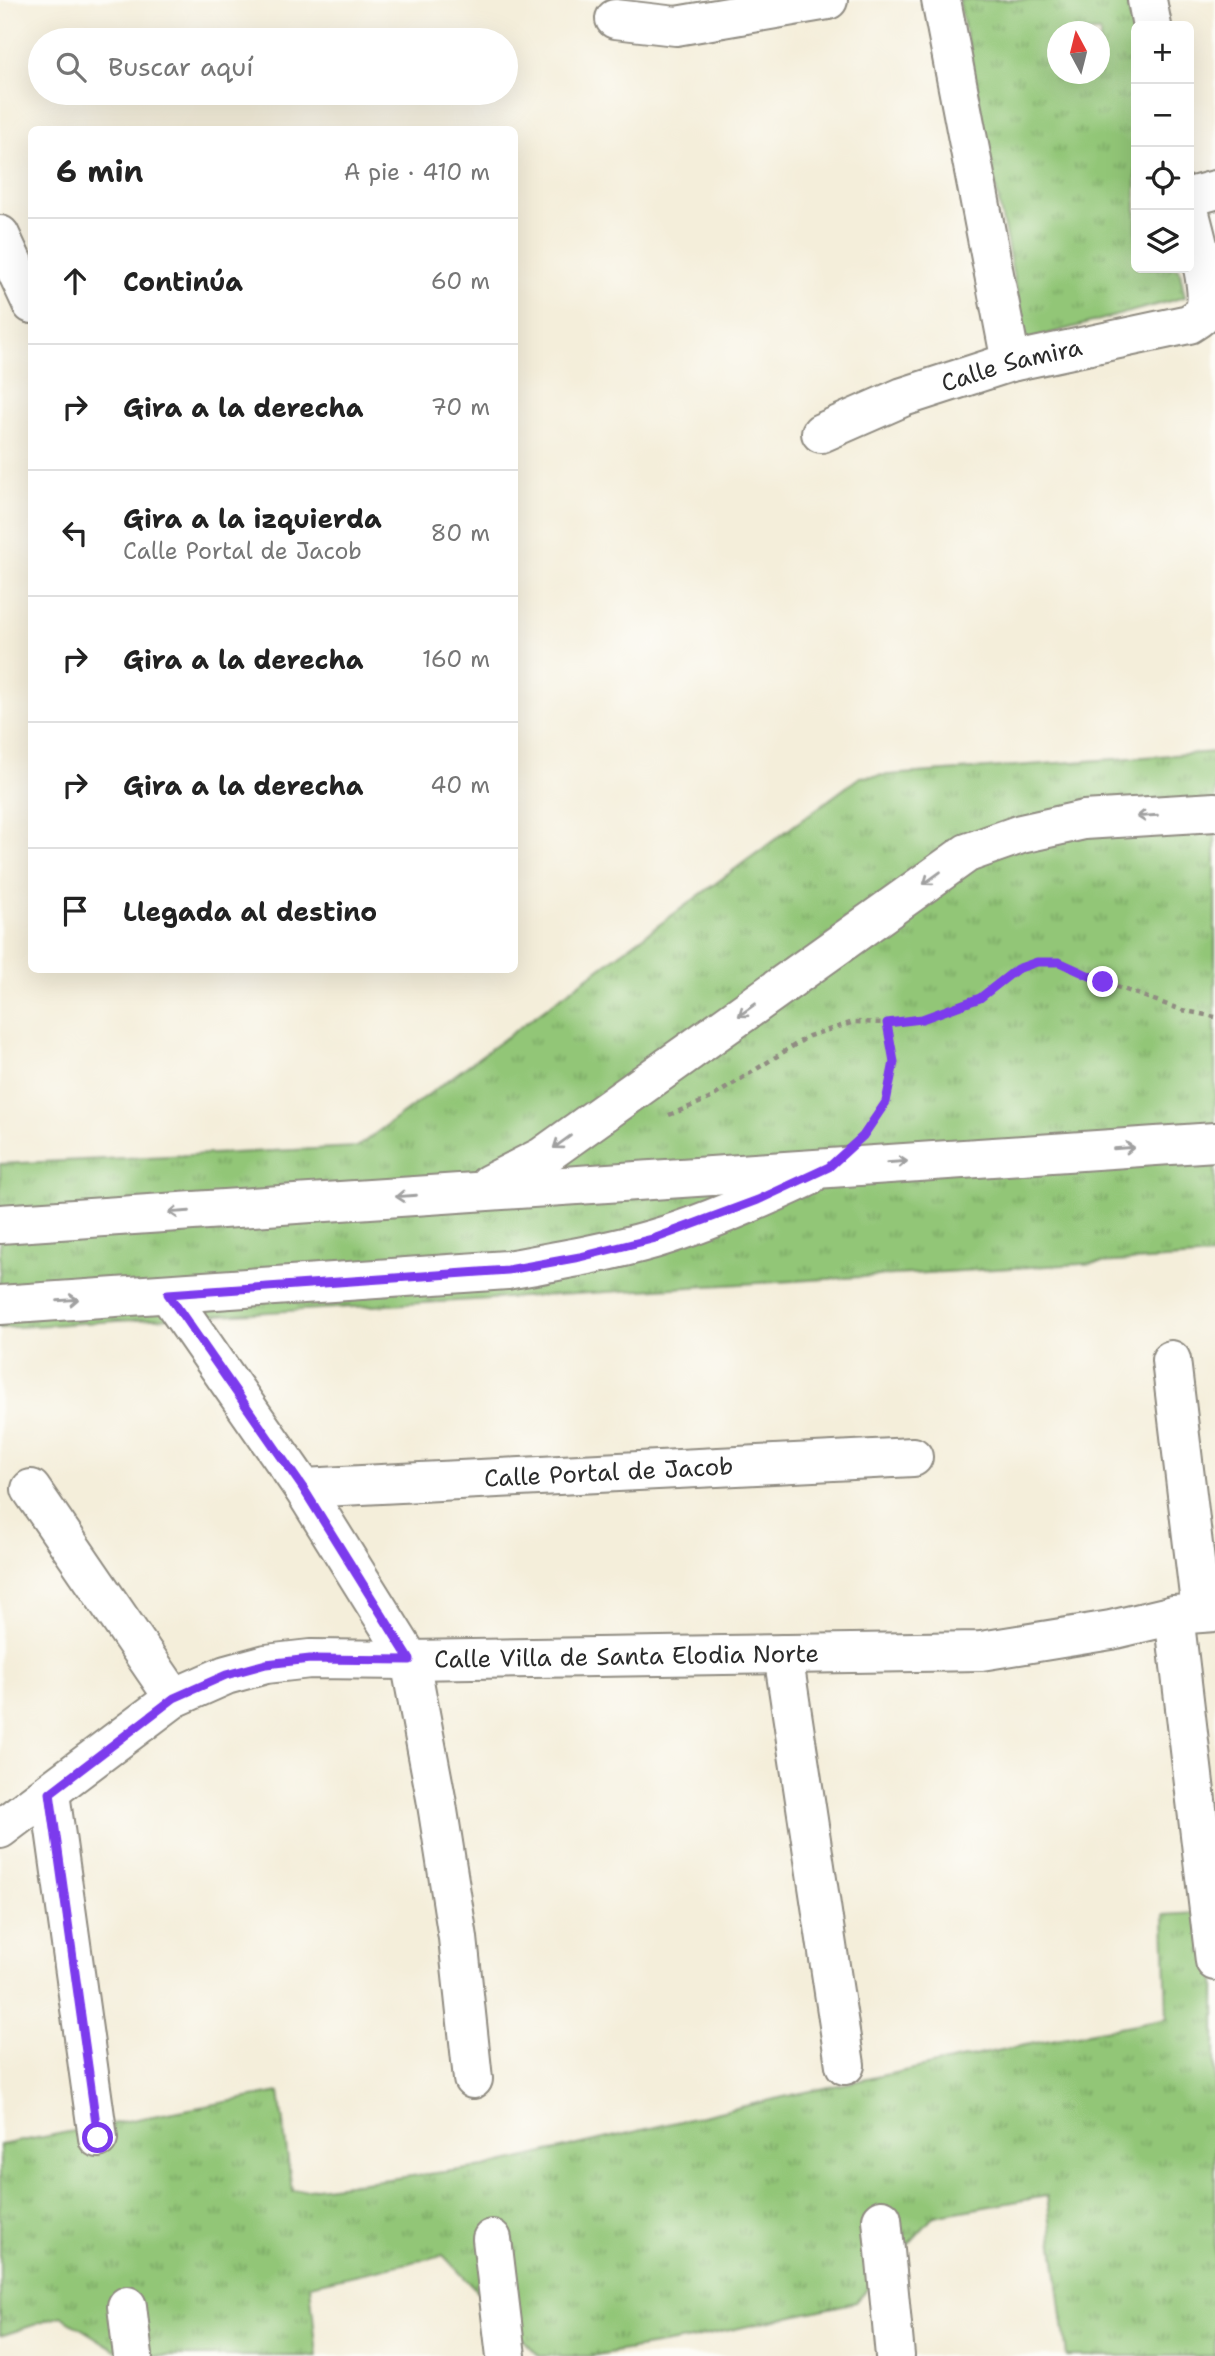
<!DOCTYPE html>
<html lang="es">
<head>
<meta charset="utf-8">
<style>
	:root { --surface:#fff; --page:#f6f6f6; --text:#222; --muted:#767676; --line:#e0e0e0 }
	body { margin:0; font-family:"Shantell Sans",sans-serif; background:var(--page); color:var(--text) }
	.controls { position:absolute; right:21px; top:21px; display:grid; overflow:hidden; border-radius:10px; box-shadow:0 7px 28px #0002 }
	.controls button { width:63px; height:63px; display:grid; place-items:center; padding:0; border:0; border-bottom:2px solid var(--line); background:var(--surface); color:var(--text); font:35px sans-serif }
	.compass { position:absolute; left:1047px; top:21px; width:63px; height:63px; border-radius:50%; background:var(--surface); box-shadow:0 7px 28px #0002; rotate:353deg }
	.stop { position:absolute; width:21px; height:21px; margin:-16px; border:5px solid #7c3aed; border-radius:50%; background:#fff }
	.stop.end { background:#7c3aed; border-color:#fff; box-shadow:0 2px 7px #0008 }
	.list { margin:0; padding:0; list-style:none }
	h2 { display:flex; justify-content:space-between; align-items:center; height:91px; margin:0; padding:0 28px; font-size:30px }
	h2 small { font-size:23px; font-weight:400; color:var(--muted) }
	.list li { display:grid; grid-template-columns:46px 1fr auto; gap:21px; align-items:center; box-sizing:border-box; height:126px; padding:0 28px; border-top:2px solid var(--line) }
	.list b { display:block; font-size:26px; white-space:nowrap }
	.list p { margin:0; font-size:23px; white-space:nowrap; color:var(--muted) }
	.list em { font-size:23px; font-style:normal; color:var(--muted) }
	.icon { flex:none; width:38px; height:38px; fill:none; stroke:currentColor; stroke-width:2; stroke-linecap:round; stroke-linejoin:round }
	.map { position:relative; flex:none; width:1215px; height:2356px; overflow:hidden }
	.search { position:absolute; background:var(--surface); box-shadow:0 7px 28px #0002; left:28px; top:28px; width:490px; height:77px; display:flex; align-items:center; gap:18px; box-sizing:border-box; padding:0 24px; border-radius:38px; color:var(--muted); font-size:26px }
	.panel { position:absolute; background:var(--surface); box-shadow:0 7px 28px #0002; left:28px; top:126px; width:490px; height:847px; border-radius:10px }
	.map>svg:first-child { display:block }
	.park { fill:url(#park-tufts); stroke:#5e7851; stroke-width:2; fill-rule:evenodd }
	.lines { fill:none; stroke-linecap:round; stroke-linejoin:round }
	.minor-casing { stroke:#908c82; stroke-width:42 }
	.path { stroke:#908c82; stroke-width:4.5; stroke-dasharray:5 5; stroke-linecap:butt }
	.minor { stroke:#fff; stroke-width:38 }
	.oneway { stroke:#a0a0a0 }
	.route { stroke:#7c3aed; stroke-width:9 }
	.labels { text-anchor:middle; dominant-baseline:central; stroke-width:5; stroke-linejoin:round; paint-order:stroke }
	.street-label { font-size:24px; fill:#2b2b2b; stroke:#fdfcf7 }
</style>
</head>
<body>
<div class="map">
<svg width="1215" height="2356" viewBox="0 0 1215 2356">
	<defs>
		<pattern id="park-tufts" width="24" height="20" patternUnits="userSpaceOnUse" patternTransform="scale(1.75)"><rect width="24" height="20" fill="#92c677"/><path d="M3 7l-1-3M5 7V3M7 7l1-3M15 17l-1-3M17 17v-4M19 17l1-3" fill="none" stroke="#77a162"/></pattern>
	</defs>
	<rect width="100%" height="100%" fill="#fdfcf7"/>
	<filter id="ink" filterUnits="userSpaceOnUse"><feTurbulence type="fractalNoise" baseFrequency=".0143" numOctaves="2"/><feDisplacementMap in="SourceGraphic" scale="14" xChannelSelector="R" yChannelSelector="G"/><feConvolveMatrix kernelMatrix="1 2 1 2 8 2 1 2 1" color-interpolation-filters="sRGB"/></filter>
	<filter id="wash" filterUnits="userSpaceOnUse"><feTurbulence type="fractalNoise" baseFrequency=".00686" numOctaves="4" result="noise"/><feDisplacementMap in="SourceGraphic" scale="28" xChannelSelector="R" yChannelSelector="G"/><feGaussianBlur stdDeviation="1.57" result="paint"/><feColorMatrix in="noise" values="0 0 0 0 0 0 0 0 0 0 0 0 0 0 0 0 0 1.4 0 .05"/><feComposite in="paint" operator="in"/></filter>
	<g filter="url(#wash)">
		<rect width="100%" height="100%" fill="#f4eeda"/>
		<g class="park">
			<path d="M959 0H1127L1136 49V268H1179L1185 297 1026 340ZM1058 32H1100V74H1058Z"/>
			<path d="M1215 752V1256L0 1328V1164L357 1147 860 777Z"/>
			<path d="M1215 1912V2356H1067L1047 2196 934 2216 856 2302 686 2340 590 2356H539L443 2255 310 2285 317 2356H125L61 2316 0 2336V2145L279 2092 292 2191 484 2167 792 2095 1025 2045 1167 2018 1164 1915Z"/>
		</g>
	</g>
	<g filter="url(#ink)">
		<g class="lines">
			<g class="minor-casing">
				<g id="minor">
					<path d="M941 0 1011 362"/>
					<path d="M1147 0 1152 26"/>
					<path d="M615 19 676 26 828 0"/>
					<path d="M1189 197 1215 190"/>
					<path d="M0 235 32 304"/>
					<path id="s1" d="M821 433 903 397 1011 362 1189 324C1195 320 1202 317 1205 309 1212 288 1194 232 1189 209"/>
					<path d="M489 1184 542 1157 967 853 1021 834 1084 820 1215 812"/>
					<path d="M0 1224 1215 1142"/>
					<path d="M168 1294 303 1488 410 1660 436 1798 458 1938 473 2079"/>
					<path d="M0 1305 507 1270C557 1261 606 1253 654 1239 707 1223 759 1200 808 1177"/>
					<path d="M1171 1360 1201 1612"/>
					<path id="s2" d="M303 1488 913 1457"/>
					<path d="M31 1489 174 1698"/>
					<path d="M1174 1615 1215 1961"/>
					<path d="M783 1654 845 2065"/>
					<path d="M50 1793 98 2138"/>
					<path id="s3" d="M0 1829 174 1698 226 1675 266 1664 310 1659 410 1660 981 1651 1111 1630 1174 1615 1215 1612"/>
					<path d="M882 2219 895 2356"/>
					<path d="M492 2239 506 2356"/>
					<path d="M127 2306 133 2356"/>
				</g>
			</g>
			<g class="path">
				<path d="M669 1115 709 1099 809 1036 854 1022 887 1023 922 1019 980 998 1017 969 1037 962H1059L1103 982 1182 1010 1215 1017"/>
				<path d="M869 1127 885 1103 894 1062 887 1023"/>
			</g>
			<use href="#minor" class="minor"/>
		</g>
		<defs><path id="oneway-shaft" d="M-6 0H5M1.5-3L5.5 0L1.5 3" fill="none" stroke-width="1.6" stroke-linecap="round" stroke-linejoin="round" transform="scale(1.75)"/></defs>
		<g class="oneway">
			<use href="#oneway-shaft" transform="translate(1147 816) rotate(176)"/>
			<use href="#oneway-shaft" transform="translate(932 878) rotate(144)"/>
			<use href="#oneway-shaft" transform="translate(747 1010) rotate(144)"/>
			<use href="#oneway-shaft" transform="translate(562 1142) rotate(144)"/>
			<use href="#oneway-shaft" transform="translate(1124 1148) rotate(-4)"/>
			<use href="#oneway-shaft" transform="translate(897 1162) rotate(-4)"/>
			<use href="#oneway-shaft" transform="translate(406 1196) rotate(176)"/>
			<use href="#oneway-shaft" transform="translate(179 1212) rotate(176)"/>
			<use href="#oneway-shaft" transform="translate(68 1300) rotate(-4)"/>
		</g>
	</g>
	<g class="lines" filter="url(#ink)">
		<path class="route" d="M98 2138 50 1793 174 1698 226 1675 266 1664 310 1659 410 1660 303 1488 168 1294 508 1270 580 1257 656 1238 758 1200 829 1167 863 1136 886 1102 894 1062 887 1023 922 1019 980 998 1017 969 1037 962H1059L1103 982"/>
	</g>
	<g class="labels">
		<g class="street-label">
			<text stroke="none"><textPath href="#s1" startOffset="203">Calle Samira</textPath></text>
			<text stroke="none"><textPath href="#s2" startOffset="306">Calle Portal de Jacob</textPath></text>
			<text stroke="none"><textPath href="#s3" startOffset="677">Calle Villa de Santa Elodia Norte</textPath></text>
		</g>
	</g>
</svg>
<div class="controls">
<button>+</button>
<button>−</button>
<button><svg class="icon" aria-label="locate" viewBox="0 0 24 24"><circle cx="12" cy="12" r="6"/><path d="M12 2v4M12 18v4M2 12h4M18 12h4"/></svg></button>
<button><svg class="icon" aria-label="layers" viewBox="0 0 24 24"><path d="M12 4l9 5-9 5-9-5zM3 14l9 5 9-5"/></svg></button>
</div>
<svg class="compass" viewBox="-18 -18 36 36"><path d="M0-13l5 13h-10z" fill="#e53935"/><path d="M0 13l5-13h-10z" fill="#767676"/></svg>
<div class="stop" style="left:98px;top:2138px"></div>
<div class="stop end" style="left:1103px;top:982px"></div>
<div class="search"><svg class="icon" aria-label="search" viewBox="0 0 24 24"><circle cx="10" cy="10" r="6"/><path d="M15 15l6 6"/></svg>Buscar aquí</div>
<section class="panel">
<h2>6 min<small>A pie · 410 m</small></h2>
<ul class="list">
<li><svg class="icon" aria-label="ahead" viewBox="0 0 24 24"><path d="M12 20V5M6 11l6-6 6 6"/></svg><div><b>Continúa</b></div><em>60 m</em></li>
<li><svg class="icon" aria-label="right" viewBox="0 0 24 24"><path d="M7 20v-9h11M14 6l5 5-5 5"/></svg><div><b>Gira a la derecha</b></div><em>70 m</em></li>
<li><svg class="icon" aria-label="left" viewBox="0 0 24 24"><path d="M17 20v-9H6M10 6l-5 5 5 5"/></svg><div><b>Gira a la izquierda</b><p>Calle Portal de Jacob</p></div><em>80 m</em></li>
<li><svg class="icon" aria-label="right" viewBox="0 0 24 24"><path d="M7 20v-9h11M14 6l5 5-5 5"/></svg><div><b>Gira a la derecha</b></div><em>160 m</em></li>
<li><svg class="icon" aria-label="right" viewBox="0 0 24 24"><path d="M7 20v-9h11M14 6l5 5-5 5"/></svg><div><b>Gira a la derecha</b></div><em>40 m</em></li>
<li><svg class="icon" aria-label="arrive" viewBox="0 0 24 24"><path d="M6 21V4h12l-3 4 3 4H6"/></svg><div><b>Llegada al destino</b></div></li>
</ul>
</section>
</div>
</body>
</html>
